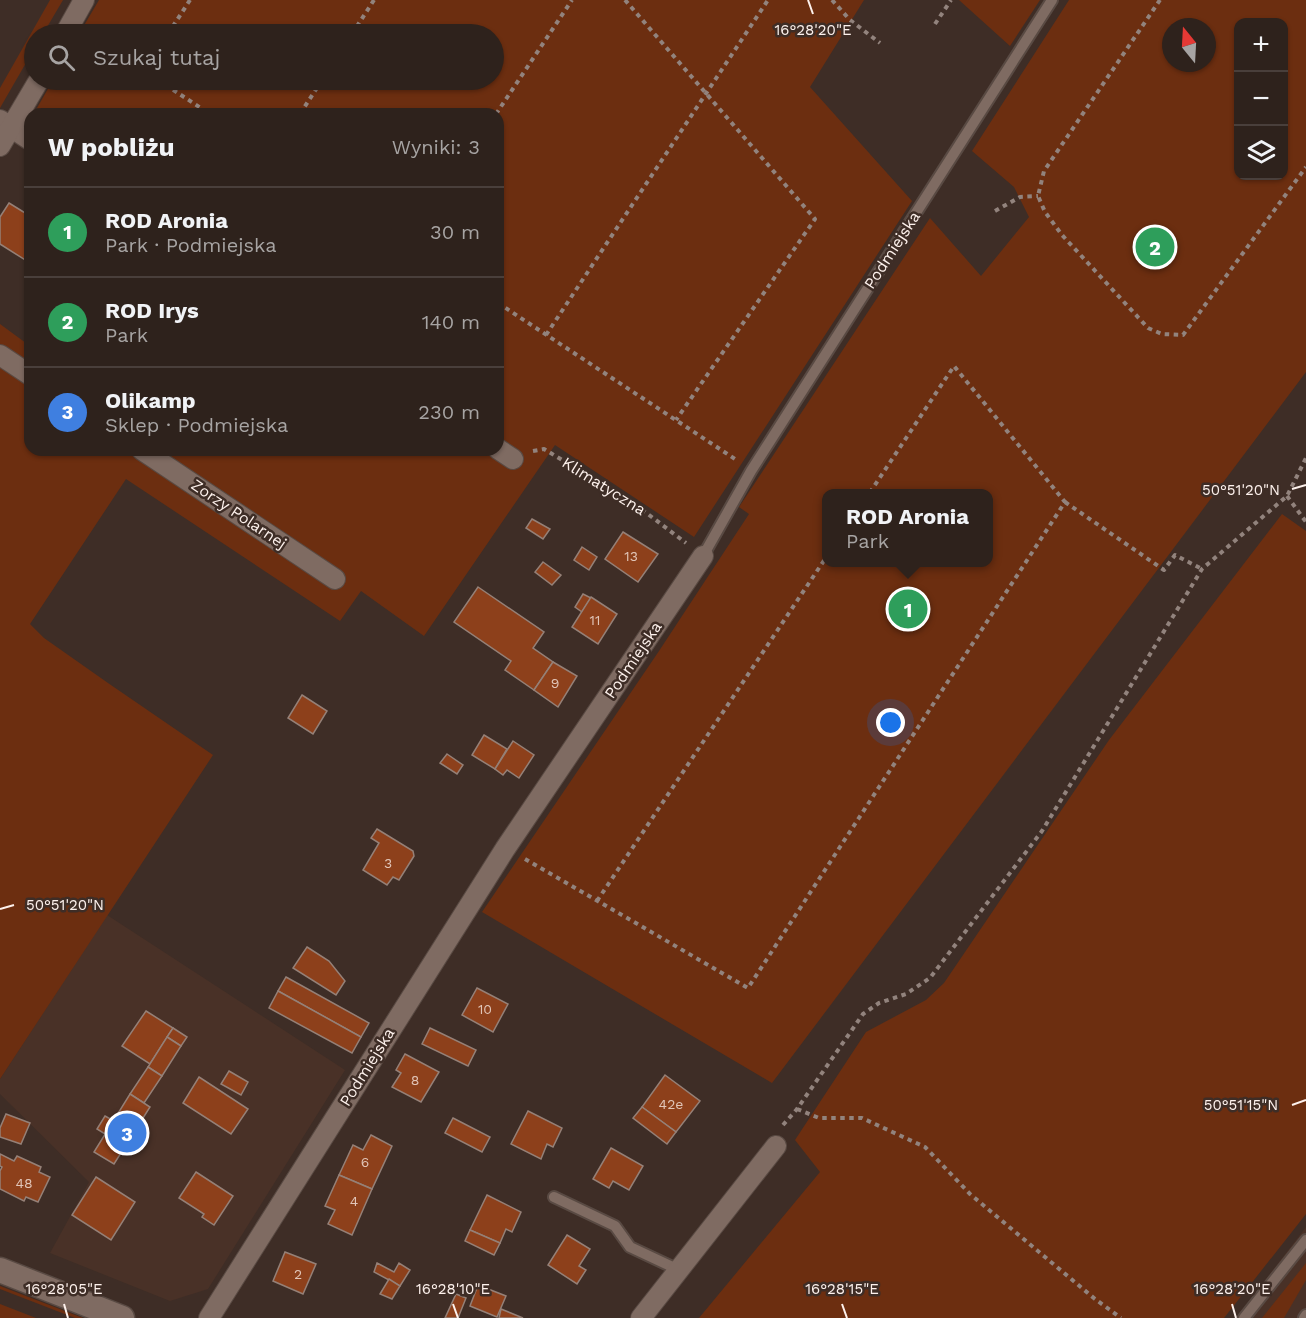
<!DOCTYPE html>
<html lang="pl">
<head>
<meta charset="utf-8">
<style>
	:root { --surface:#2e221c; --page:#362a25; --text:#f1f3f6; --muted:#a7a4a3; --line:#493f3b; --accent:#ea580c }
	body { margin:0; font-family:"Work Sans",sans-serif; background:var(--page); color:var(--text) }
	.controls { position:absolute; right:18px; top:18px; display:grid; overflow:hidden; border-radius:12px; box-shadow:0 2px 4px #0004 }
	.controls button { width:54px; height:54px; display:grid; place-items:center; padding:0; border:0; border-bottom:2px solid var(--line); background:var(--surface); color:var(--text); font:30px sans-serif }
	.compass { position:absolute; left:1162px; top:18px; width:54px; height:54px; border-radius:50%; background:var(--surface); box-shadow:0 2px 4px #0004; rotate:342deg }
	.you { position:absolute; left:891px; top:723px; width:21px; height:21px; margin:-15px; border:4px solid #fff; border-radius:50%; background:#1a73e8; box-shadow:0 0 0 9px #1a73e833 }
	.badge { display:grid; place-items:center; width:39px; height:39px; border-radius:50%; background:var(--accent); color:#fff; font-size:20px; font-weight:700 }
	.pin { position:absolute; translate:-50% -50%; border:3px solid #fff; box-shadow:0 2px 6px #0006 }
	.popup { position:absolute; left:822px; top:489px; width:171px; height:78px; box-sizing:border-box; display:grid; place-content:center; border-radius:12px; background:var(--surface); filter:drop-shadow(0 2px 4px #0005); font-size:20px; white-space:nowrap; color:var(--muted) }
	.popup b { font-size:22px; color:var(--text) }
	.popup::after { content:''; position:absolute; left:50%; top:100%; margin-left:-12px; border:12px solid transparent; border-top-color:var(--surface) }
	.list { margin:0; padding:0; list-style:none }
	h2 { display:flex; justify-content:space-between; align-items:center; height:78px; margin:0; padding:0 24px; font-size:26px }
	h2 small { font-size:20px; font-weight:400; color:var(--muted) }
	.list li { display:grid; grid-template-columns:39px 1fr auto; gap:18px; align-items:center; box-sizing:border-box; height:90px; padding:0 24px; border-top:2px solid var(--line) }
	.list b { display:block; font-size:22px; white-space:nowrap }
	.list p { margin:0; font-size:20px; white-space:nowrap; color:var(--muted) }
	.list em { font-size:20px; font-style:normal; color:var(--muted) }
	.icon { flex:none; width:33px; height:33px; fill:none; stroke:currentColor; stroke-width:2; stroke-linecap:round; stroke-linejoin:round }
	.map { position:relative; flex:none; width:1306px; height:1318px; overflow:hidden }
	.search { position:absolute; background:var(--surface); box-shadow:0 2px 4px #0004; left:24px; top:24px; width:480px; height:66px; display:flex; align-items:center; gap:15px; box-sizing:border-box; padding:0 21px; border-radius:33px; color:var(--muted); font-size:22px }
	.panel { position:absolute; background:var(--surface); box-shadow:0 2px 4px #0004; left:24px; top:108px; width:480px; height:348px; border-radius:18px }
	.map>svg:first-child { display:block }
	.built { fill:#493127 }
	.green { fill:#6c2e10; fill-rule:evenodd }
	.building { fill:#8d401b; stroke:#958077; stroke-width:1.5 }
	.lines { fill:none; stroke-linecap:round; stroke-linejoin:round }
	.service-casing { stroke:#594a43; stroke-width:14 }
	.minor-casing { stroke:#594a43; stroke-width:22 }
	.tertiary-casing { stroke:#594a43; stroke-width:27 }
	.path { stroke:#92837d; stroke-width:4; stroke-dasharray:4.5 4.5; stroke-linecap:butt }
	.service { stroke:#7f6b62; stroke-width:10 }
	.minor { stroke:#7f6b62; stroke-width:20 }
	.tertiary { stroke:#7f6b62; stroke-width:24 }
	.ticks { fill:none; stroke:#fdf1ec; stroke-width:2 }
	.labels { text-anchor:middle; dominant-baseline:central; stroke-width:5; stroke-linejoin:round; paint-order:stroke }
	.number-label { font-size:14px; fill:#e1c5b8 }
	.street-label { font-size:16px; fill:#fdf1ec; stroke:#3e2d26 }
	.ticks-label { font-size:15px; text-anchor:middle; fill:#fdf1ec; stroke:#3e2d26; stroke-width:5; stroke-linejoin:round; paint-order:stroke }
</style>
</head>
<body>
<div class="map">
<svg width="1306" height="1318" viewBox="0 0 1306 1318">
	<rect width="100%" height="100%" fill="#3e2d26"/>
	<g class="built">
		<path d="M107 915 345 1070 208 1289 170 1301 50 1253 89 1182 0 1094V1079Z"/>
		<path d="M1306 1227V1318H1236Z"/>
	</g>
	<g class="green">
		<path d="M50 0H63L43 34H34V49L0 108V88Z"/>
		<path d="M99 0H864L810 87 912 201 694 537 555 445 424 636 361 591 340 621 126 479 30 624 44 638 108 683 213 755 0 1079V324L30 346V450H498V114H47L37 108 53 80H494V34H79Z"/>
		<path d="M959 0H1040L1010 46Z"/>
		<path d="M1069 0H1306V372L772 1083 482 912 659 651 749 514 739 507 930 218 981 276 1029 217 1014 187 972 151ZM1238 22H1284V176H1238ZM1171 27H1207V63H1171ZM827 494H989V562H827Z"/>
		<path d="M1282 514 1306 531V1214L1224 1318H699L820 1172 795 1140 866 1032 926 1000 944 983 1109 740Z"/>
		<path d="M1306 1263V1280L1284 1318H1262Z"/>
		<path d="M0 1286 83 1318H75L0 1289Z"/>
		<path d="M0 1304 36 1318H0Z"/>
	</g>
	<g class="building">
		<path d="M9 203 30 216V263L0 244V217Z"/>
		<path d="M532 519 550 529 543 539 526 528Z"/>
		<path d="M623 532 658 554 638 582 605 559Z"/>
		<path d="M582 547 597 557 589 570 574 560Z"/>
		<path d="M543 562 561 575 552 585 535 572Z"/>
		<path d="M478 587 544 632 533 648 553 662 534 690 505 670 511 661 454 622Z"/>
		<path d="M583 594 591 598 582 612 575 607Z"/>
		<path d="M591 597 617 614 598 644 572 627Z"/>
		<path d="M553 662 577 676 558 707 534 690Z"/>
		<path d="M302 695 327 711 313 734 288 718Z"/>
		<path d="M484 735 507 749 495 769 472 755Z"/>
		<path d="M513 741 534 755 519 778 507 770 503 775 495 769Z"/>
		<path d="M447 754 463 765 457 774 440 763Z"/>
		<path d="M377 829 413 851 414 856 399 880 393 877 387 885 363 870 379 843 371 838Z"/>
		<path d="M307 947 329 961 345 981 336 995 293 968Z"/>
		<path d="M286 977 369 1023 361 1037 278 991Z"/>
		<path d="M477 988 508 1004 493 1032 462 1015Z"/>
		<path d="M278 991 361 1037 352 1053 269 1008Z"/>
		<path d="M146 1011 173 1028 150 1064 122 1046Z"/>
		<path d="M173 1028 187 1037 181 1046 167 1037Z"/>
		<path d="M430 1028 476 1050 468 1066 422 1044Z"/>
		<path d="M167 1037 181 1046 162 1076 148 1067Z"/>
		<path d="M405 1054 439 1072 421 1102 392 1087 401 1073 396 1070Z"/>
		<path d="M148 1067 162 1076 144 1103 130 1094Z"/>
		<path d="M229 1071 248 1082 241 1095 221 1084Z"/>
		<path d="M665 1075 700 1101 676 1132 642 1107Z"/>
		<path d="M199 1077 248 1109 231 1134 183 1103Z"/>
		<path d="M130 1094 150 1107 114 1164 94 1152Z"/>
		<path d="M642 1107 676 1132 667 1144 633 1118Z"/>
		<path d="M528 1111 562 1128 553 1147 547 1144 541 1159 511 1144Z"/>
		<path d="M6 1114 30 1123 21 1144 0 1137V1128Z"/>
		<path d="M105 1116 114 1121 105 1134 97 1129Z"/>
		<path d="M453 1118 490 1137 482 1152 445 1133Z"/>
		<path d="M371 1135 392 1146 372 1189 339 1175 353 1145 363 1150Z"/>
		<path d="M611 1148 643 1166 629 1190 613 1181 609 1188 593 1179Z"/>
		<path d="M0 1154 14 1161 17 1156 41 1167 39 1172 50 1177 38 1202 26 1197 24 1201 0 1189V1171L2 1167 0 1166Z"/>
		<path d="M196 1172 233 1196 214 1225 202 1217 204 1214 179 1198Z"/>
		<path d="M339 1175 372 1189 352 1235 328 1224 335 1210 325 1206Z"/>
		<path d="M96 1177 135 1202 111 1240 72 1215Z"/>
		<path d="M487 1195 521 1212 512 1232 506 1229 500 1243 470 1230Z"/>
		<path d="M470 1230 500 1243 494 1255 465 1241Z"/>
		<path d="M567 1235 590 1249 579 1266 586 1270 577 1284 548 1265Z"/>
		<path d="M285 1252 316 1264 303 1294 273 1281Z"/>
		<path d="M377 1263 394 1272 399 1263 410 1270 400 1286 374 1272Z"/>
		<path d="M389 1279 400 1286 392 1299 380 1294Z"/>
		<path d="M478 1285 506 1296 497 1317 470 1306Z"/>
		<path d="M456 1294 466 1298 458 1318H445Z"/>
		<path d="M501 1309 523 1318H499Z"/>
	</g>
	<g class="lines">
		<g class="service-casing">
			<g id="service">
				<path d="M703 556 751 471 1052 0"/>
				<path d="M554 1197 615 1226 630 1247 679 1270"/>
				<path d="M1244 1318 1306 1240"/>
				<path d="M1304 1318 1306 1315"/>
			</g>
		</g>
		<g class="minor-casing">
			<g id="minor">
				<path d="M65 34 84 0"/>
				<path d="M0 120 30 140"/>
				<path d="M0 146 39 80"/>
				<path d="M0 355 30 375"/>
				<path d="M498 449 513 459"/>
				<path d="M142 450 335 579"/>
				<path d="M209 1318 505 849 703 556"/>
				<path d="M641 1318 776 1146"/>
			</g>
		</g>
		<g class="tertiary-casing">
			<path id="tertiary" d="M0 1270 122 1318"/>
		</g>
		<g class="path">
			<path d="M625 0 815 219 676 420"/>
			<path d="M832 0 850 20 880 43"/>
			<path d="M1160 0 1044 171 1038 196 1045 212 1062 235 1148 328 1162 334 1183 335 1306 167"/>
			<path d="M935 24 951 0"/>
			<path d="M168 34 190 0"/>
			<path d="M352 34 374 0"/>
			<path d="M158 80 210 114"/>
			<path d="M300 114 322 80"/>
			<path d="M496 114 572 0"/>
			<path d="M995 211 1020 197 1038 196"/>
			<path d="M498 303 738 461"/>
			<path d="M546 335 768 0"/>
			<path d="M533 451 544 449 632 502 686 543"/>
			<path d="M1287 496 1306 522"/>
			<path d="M1065 502 1164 570 1175 555 1202 569"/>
			<path d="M525 859 748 988 1065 502 954 366 869 494"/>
			<path d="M597 901 827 556"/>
			<path d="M797 1109 819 1118H862L925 1147 970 1194 1095 1299 1121 1318"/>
			<path d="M783 1125 797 1109 863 1014 879 1003 906 994 930 978 1042 831 1202 569 1287 496 1306 458"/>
		</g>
		<use href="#service" class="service"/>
		<use href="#minor" class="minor"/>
		<use href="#tertiary" class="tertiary"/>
	</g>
	<path class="ticks" d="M808 0 813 14M1292 489 1306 485M0 909 14 905M1292 1105 1306 1100M64 1304 68 1318M453 1304 458 1318M842 1304 847 1318M1232 1304 1236 1318"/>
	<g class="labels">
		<g class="number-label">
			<text x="631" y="556">13</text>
			<text x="595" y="620">11</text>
			<text x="555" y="683">9</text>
			<text x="388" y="863">3</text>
			<text x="485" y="1009">10</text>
			<text x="415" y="1080">8</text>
			<text x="671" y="1104">42e</text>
			<text x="365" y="1162">6</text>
			<text x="24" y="1183">48</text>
			<text x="354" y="1201">4</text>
			<text x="298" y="1274">2</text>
		</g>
		<g class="street-label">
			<text transform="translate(892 250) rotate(-57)">Podmiejska</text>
			<text transform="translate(604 486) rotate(32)">Klimatyczna</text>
			<text transform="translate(239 514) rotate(34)">Zorzy Polarnej</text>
			<text transform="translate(633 660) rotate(-56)">Podmiejska</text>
			<text transform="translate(367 1067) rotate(-58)">Podmiejska</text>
		</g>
	</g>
	<g class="ticks-label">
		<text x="813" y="35">16°28'20"E</text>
		<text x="1241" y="495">50°51'20"N</text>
		<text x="65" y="910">50°51'20"N</text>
		<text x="1241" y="1110">50°51'15"N</text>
		<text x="64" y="1294">16°28'05"E</text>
		<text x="453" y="1294">16°28'10"E</text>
		<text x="842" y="1294">16°28'15"E</text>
		<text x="1232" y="1294">16°28'20"E</text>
	</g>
</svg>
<div class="controls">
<button>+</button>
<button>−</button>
<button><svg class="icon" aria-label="layers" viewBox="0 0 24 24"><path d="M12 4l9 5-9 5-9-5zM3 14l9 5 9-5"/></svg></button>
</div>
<svg class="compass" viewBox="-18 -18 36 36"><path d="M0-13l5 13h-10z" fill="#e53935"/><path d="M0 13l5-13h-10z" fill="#a7a4a3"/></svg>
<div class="you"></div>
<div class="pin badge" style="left:908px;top:609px;background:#2e9e5b">1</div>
<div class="popup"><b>ROD Aronia</b>Park</div>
<div class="pin badge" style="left:1155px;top:247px;background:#2e9e5b">2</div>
<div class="pin badge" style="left:127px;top:1133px;background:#3f7fe0">3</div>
<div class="search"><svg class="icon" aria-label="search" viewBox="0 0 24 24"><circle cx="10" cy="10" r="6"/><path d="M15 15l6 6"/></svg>Szukaj tutaj</div>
<section class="panel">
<h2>W pobliżu<small>Wyniki: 3</small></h2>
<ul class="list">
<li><span class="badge" style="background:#2e9e5b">1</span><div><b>ROD Aronia</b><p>Park · Podmiejska</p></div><em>30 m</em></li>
<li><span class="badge" style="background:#2e9e5b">2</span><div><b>ROD Irys</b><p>Park</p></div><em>140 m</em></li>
<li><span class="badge" style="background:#3f7fe0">3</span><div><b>Olikamp</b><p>Sklep · Podmiejska</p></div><em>230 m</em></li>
</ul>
</section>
</div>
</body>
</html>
